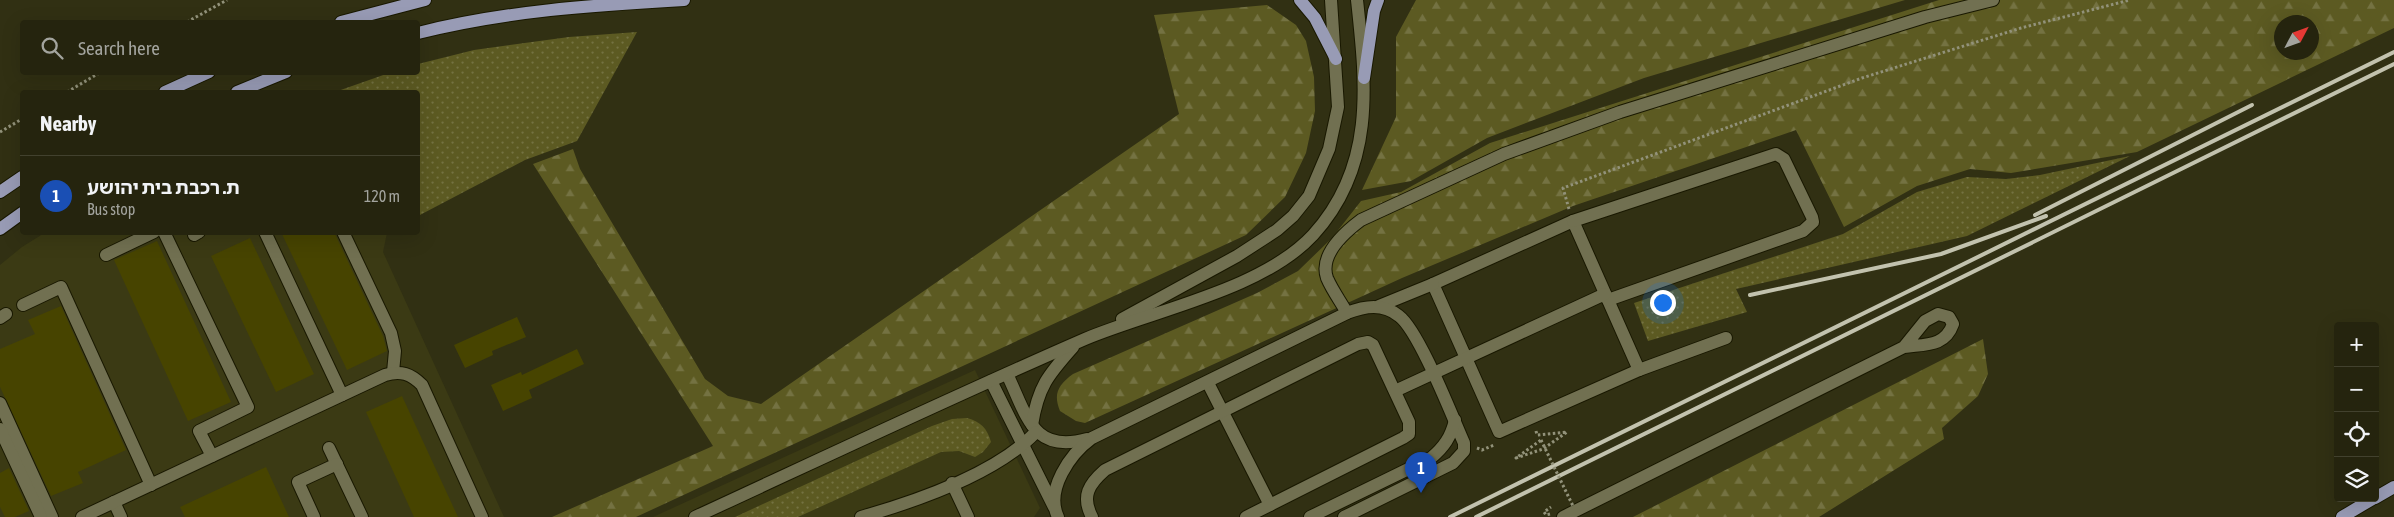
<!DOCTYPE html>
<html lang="en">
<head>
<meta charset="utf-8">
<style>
	:root { --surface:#25240e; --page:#2d2c17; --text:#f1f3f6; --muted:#a3a49e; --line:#42412e; --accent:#1a73e8 }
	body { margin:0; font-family:"Asap Condensed","Noto Sans Hebrew",sans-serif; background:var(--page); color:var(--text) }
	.controls { position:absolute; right:15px; bottom:15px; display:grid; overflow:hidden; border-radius:5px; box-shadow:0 5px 20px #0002 }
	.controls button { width:45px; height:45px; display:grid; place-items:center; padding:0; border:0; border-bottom:1px solid var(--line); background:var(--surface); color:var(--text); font:25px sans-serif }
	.compass { position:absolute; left:2274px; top:15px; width:45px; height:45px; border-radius:50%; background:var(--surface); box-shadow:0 5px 20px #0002; rotate:49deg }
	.you { position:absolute; left:1662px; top:302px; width:18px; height:18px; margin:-12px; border:4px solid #fff; border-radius:50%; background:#1a73e8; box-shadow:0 0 0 8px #1a73e833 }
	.badge { display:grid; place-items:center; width:32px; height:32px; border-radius:50%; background:var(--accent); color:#fff; font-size:16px; font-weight:700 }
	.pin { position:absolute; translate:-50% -41px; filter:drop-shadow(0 1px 2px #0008) }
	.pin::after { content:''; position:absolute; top:26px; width:18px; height:15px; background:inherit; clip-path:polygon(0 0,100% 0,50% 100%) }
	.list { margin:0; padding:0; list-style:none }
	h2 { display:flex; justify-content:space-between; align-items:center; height:65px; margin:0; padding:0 20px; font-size:21px }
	h2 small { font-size:16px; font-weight:400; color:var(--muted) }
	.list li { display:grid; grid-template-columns:32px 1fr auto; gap:15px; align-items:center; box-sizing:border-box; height:80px; padding:0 20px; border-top:1px solid var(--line) }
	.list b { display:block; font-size:19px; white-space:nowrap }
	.list p { margin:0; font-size:16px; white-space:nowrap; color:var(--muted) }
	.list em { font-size:16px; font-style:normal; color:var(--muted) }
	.icon { flex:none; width:28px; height:28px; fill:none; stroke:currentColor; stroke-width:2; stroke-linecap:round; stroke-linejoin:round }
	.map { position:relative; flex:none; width:2394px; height:517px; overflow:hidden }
	.search { position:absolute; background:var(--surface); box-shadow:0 5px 20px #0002; left:20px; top:20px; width:400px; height:55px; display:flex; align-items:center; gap:12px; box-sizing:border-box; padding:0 18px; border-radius:5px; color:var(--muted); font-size:19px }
	.panel { position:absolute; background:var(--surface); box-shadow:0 5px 20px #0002; left:20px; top:90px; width:400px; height:145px; border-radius:5px }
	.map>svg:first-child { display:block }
	.built { fill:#3b3a14 }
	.grass { fill:url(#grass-dots) }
	.forest { fill:url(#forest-firs); fill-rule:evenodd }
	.building { fill:#474400 }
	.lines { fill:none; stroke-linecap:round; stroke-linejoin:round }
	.minor-casing { stroke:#191800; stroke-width:14 }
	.major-casing { stroke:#191800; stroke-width:14 }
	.path { stroke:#92927a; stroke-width:3; stroke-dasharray:2.5 2.5; stroke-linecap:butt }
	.minor { stroke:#717051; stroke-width:12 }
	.major { stroke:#989bb5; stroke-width:12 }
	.rail { stroke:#c2c2ae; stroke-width:4 }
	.path-bridge { stroke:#92927a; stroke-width:3; stroke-dasharray:2.5 2.5; stroke-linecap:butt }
</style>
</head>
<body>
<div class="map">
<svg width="2394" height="517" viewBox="0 0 2394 517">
	<defs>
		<pattern id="grass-dots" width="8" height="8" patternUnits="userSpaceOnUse" patternTransform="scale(1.25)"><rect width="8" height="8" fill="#5c5a22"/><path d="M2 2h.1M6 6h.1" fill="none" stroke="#747242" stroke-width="1.8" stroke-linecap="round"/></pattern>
		<pattern id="forest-firs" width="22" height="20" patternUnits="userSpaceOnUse" patternTransform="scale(1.25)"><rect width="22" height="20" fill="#5c5a22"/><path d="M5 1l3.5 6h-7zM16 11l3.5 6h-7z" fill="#747242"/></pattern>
	</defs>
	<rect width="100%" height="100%" fill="#313013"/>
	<g class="built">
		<path d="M46 232 387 233 383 252 504 517H0V265L22 247Z"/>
		<path d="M975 370 1040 508 1034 517H653Z"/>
	</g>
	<g class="grass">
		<path d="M637 32 577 141 525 160 418 216V92H335L389 73 418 72V64L474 50 569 37Z"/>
		<path d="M2130 156 1967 236 1736 289 1747 312 1648 341 1634 303 1843 234 1917 192 1967 177 2006 179 2040 175Z"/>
		<path d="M967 418C981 422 987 428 991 442L983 452 975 457 959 451 941 452 798 517H735L932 426 952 419Z"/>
	</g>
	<g class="forest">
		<path d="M1416 0H1905L1644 78 1487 138 1411 181 1362 190 1396 117V37Z"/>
		<path d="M1939 0H2394V28L2137 152 2011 173 1970 169 1917 186 1844 227 1796 130 1573 206 1402 278 1085 423 1076 421 1060 411C1053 394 1058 385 1073 374L1257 293 1298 271 1332 238 1361 201 1401 192 1490 143ZM2282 22H2312V52H2282Z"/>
		<path d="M1267 5 1296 25 1306 41 1314 77 1315 111 1306 153 1285 197 1246 235 636 517H552L713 446 533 164 573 149 580 169 705 379 728 396 761 404 1179 114 1154 15Z"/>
		<path d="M1983 339 1988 374 1978 396 1942 428 1944 439 1819 517H1633Z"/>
	</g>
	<g class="building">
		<path d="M281 232H334L383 336 387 351 347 370Z"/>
		<path d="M250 238 314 374 276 392 211 256Z"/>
		<path d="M157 241 231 402 188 421 114 260Z"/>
		<path d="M61 306 126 450 78 472 83 483 51 496 0 387V349L35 334 28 320Z"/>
		<path d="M517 317 526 337 492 351 493 355 465 368 454 345Z"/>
		<path d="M577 349 584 364 529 390 532 398 503 411 491 385 521 372 522 375Z"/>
		<path d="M402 396 458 517H414L366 412Z"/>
		<path d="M266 467 289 517H185L180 507Z"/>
		<path d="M9 468 29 511 15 517H5L0 507V473Z"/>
	</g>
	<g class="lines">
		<g class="minor-casing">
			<g id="minor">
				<path d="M1573 221 1639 370 1499 432 1433 284Z"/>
				<path d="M1573 221 1776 154 1784 159 1812 217 1813 222 1803 231 1608 300"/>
				<path d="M164 232 248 407 199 431 212 456"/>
				<path d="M265 232 342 395"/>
				<path d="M343 232 391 333 395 351 393 372"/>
				<path d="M194 235 199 232"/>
				<path d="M106 255 154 232"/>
				<path d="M23 305 61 287 151 485"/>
				<path d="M1379 306 1433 284"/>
				<path d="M1347 313C1341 302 1332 290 1327 278 1319 255 1345 232 1361 220L1504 154 1620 112 1925 17 1993 0"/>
				<path d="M0 318 6 314"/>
				<path d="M1122 319 1237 256 1277 230 1293 216 1309 196 1329 149 1338 107 1331 0"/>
				<path d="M1639 370 1726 338"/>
				<path d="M1007 374C1027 415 1032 454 1087 439"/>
				<path d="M991 381 1054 507"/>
				<path d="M1208 383 1270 505"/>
				<path d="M1395 391 1605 294"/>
				<path d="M0 403 52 517"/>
				<path d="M1032 425C1038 387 1048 375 1073 347"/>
				<path d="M0 429 41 517"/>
				<path d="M329 448 362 517"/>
				<path d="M952 483 968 517"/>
				<path d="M114 502 121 517"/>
				<path d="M82 517 385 375C401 370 411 374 422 385L482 517"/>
				<path d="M314 517 298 482 337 464"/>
				<path d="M695 517C825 457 954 396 1085 339 1154 310 1262 290 1313 235 1376 166 1366 84 1357 0"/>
				<path d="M861 517C917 501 996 474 1036 432"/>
				<path d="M1058 517C1045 490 1070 454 1092 438L1347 313C1365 306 1383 303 1399 316 1419 331 1452 416 1464 443V451L1453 463 1344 517"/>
				<path d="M1092 517C1081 496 1089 484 1105 470L1358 344 1368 342 1373 345 1409 422V434L1403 438 1246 517"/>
				<path d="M1310 517 1431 458C1444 447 1451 437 1455 420"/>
				<path d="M1563 517 1904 347C1925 344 1945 347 1953 324L1949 317 1938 314 1925 321 1904 347"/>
			</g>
		</g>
		<g class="major-casing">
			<g id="major">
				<path d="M1300 0 1315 18 1336 59"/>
				<path d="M341 22 425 0"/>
				<path d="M418 33C505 11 594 5 684 0"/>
				<path d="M1364 78 1374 11 1378 0"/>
				<path d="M165 92 209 72"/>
				<path d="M237 92 286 72"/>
				<path d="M0 192 22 177"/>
				<path d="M0 229 22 213"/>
				<path d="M2375 498 2394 487"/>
				<path d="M2342 517 2374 498"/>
			</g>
		</g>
		<g class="path">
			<path d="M187 22 227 0"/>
			<path d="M67 92 101 72"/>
			<path d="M0 132 22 119"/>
			<path d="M1569 209 1563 188 1862 78 2021 28 2130 0"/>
			<path d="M1536 431 1537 435 1567 432 1543 449 1516 458 1541 440"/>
			<path d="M1477 448 1482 450 1494 445"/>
			<path d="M1550 514 1546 515 1544 512 1551 507"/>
		</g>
		<use href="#minor" class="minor"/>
		<use href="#major" class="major"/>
		<g class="rail">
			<path d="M2035 215 2252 105"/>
			<path d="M1750 295 1941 254 2046 216"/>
			<path d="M1450 517 2394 52"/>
			<path d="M1476 517 2394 64"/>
		</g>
		<path class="path-bridge" d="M1541 440 1573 506"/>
	</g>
</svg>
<div class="controls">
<button>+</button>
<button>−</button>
<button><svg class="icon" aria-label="locate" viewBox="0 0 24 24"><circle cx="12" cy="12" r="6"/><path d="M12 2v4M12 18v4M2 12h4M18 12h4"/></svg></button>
<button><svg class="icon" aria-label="layers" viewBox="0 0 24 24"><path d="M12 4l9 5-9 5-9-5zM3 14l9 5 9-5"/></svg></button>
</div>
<svg class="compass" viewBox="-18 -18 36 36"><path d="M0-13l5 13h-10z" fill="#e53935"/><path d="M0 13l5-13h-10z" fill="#a3a49e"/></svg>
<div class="you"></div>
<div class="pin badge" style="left:1421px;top:493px;background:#1a4fb4">1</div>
<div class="search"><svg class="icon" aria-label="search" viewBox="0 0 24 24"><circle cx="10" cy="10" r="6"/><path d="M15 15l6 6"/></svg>Search here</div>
<section class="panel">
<h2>Nearby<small></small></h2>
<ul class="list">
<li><span class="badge" style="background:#1a4fb4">1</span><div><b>ת. רכבת בית יהושע</b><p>Bus stop</p></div><em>120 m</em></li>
</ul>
</section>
</div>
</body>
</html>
